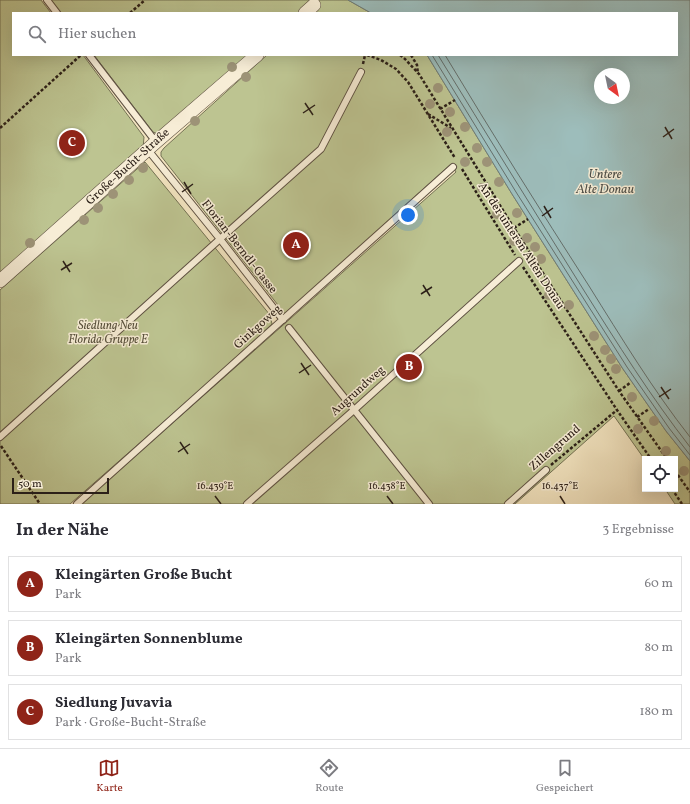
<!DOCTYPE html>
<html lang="de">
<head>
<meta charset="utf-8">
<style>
	:root { --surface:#fff; --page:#f2f2f3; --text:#2b2b33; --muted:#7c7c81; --line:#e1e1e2; --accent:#8f2418 }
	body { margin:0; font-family:Vollkorn,serif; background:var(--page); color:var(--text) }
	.controls { position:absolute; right:12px; bottom:12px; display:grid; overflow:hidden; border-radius:0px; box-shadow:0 4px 16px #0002 }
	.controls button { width:36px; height:36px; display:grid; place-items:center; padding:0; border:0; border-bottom:1px solid var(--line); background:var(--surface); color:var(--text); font:20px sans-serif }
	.compass { position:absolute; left:594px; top:68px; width:36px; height:36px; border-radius:50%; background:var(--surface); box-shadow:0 4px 16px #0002; rotate:147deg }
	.scale { position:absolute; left:12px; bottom:10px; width:97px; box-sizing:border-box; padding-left:4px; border:2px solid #2c2018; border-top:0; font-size:11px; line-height:14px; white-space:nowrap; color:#2c2018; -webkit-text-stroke:3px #f7edd6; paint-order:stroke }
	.you { position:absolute; left:408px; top:215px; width:14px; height:14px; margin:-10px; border:3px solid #fff; border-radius:50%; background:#1a73e8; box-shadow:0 0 0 6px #1a73e833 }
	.badge { display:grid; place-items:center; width:26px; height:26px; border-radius:50%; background:var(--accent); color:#fff; font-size:13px; font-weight:700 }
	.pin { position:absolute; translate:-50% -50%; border:2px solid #fff; box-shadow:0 1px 4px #0006 }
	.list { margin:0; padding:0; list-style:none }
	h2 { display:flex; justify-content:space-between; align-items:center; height:52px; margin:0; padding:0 16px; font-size:17px }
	h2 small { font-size:13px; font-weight:400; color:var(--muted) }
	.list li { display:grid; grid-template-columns:26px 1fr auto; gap:12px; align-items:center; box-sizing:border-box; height:56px; margin:0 8px 8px; padding:0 8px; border:1px solid var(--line); border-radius:0px }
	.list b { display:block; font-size:15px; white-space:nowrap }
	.list p { margin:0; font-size:13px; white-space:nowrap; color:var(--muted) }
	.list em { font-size:13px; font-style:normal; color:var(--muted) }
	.icon { flex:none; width:22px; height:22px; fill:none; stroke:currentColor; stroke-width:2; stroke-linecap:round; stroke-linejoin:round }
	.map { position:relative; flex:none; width:690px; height:504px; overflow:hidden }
	.search { position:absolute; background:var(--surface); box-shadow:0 4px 16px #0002; left:12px; right:12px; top:12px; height:44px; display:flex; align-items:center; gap:10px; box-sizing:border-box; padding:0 14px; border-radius:0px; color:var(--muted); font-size:15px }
	.sheet { height:244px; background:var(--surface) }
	nav { display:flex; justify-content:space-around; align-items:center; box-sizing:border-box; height:56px; border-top:1px solid var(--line); background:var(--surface); font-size:11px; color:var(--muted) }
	nav a { display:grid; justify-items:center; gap:2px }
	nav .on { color:var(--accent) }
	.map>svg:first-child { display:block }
	.green { fill:#bdc491; stroke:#747254 }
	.water { fill:#9dbdbb; stroke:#707e7a; fill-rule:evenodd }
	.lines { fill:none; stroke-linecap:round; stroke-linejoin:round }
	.shore { stroke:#646e6a; stroke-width:1 }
	.lane-casing { stroke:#5e5142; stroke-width:8 }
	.street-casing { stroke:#5e5142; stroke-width:14 }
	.path { stroke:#2c2018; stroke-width:2.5; stroke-dasharray:3 2; stroke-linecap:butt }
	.lane { stroke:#f7edd6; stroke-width:6 }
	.street { stroke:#f7edd6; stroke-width:13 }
	.tree { fill:#9d9377 }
	.ticks { fill:none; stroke:#2c2018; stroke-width:1.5 }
	.labels { text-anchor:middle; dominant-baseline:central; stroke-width:3; stroke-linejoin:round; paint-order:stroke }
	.street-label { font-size:12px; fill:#2c2018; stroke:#f7edd6 }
	.park-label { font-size:12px; font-style:italic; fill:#58513c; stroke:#f7edd6 }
	.water-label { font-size:13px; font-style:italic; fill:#4e4f49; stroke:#f7edd6 }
	.ticks-label { font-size:10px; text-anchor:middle; fill:#2c2018; stroke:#f7edd6; stroke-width:3; stroke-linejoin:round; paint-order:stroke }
</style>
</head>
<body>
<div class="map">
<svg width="690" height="504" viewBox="0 0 690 504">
	<rect width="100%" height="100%" fill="#f2e4c0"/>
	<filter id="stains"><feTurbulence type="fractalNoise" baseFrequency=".005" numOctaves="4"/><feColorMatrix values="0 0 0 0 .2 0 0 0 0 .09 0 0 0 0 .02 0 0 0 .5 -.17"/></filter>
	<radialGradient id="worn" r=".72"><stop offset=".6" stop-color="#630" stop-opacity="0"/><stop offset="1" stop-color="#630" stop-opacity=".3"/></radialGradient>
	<g class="green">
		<path d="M0 0H41L51 13H13V55H83L144 137 143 149 0 274Z"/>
		<path d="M51 0H348L371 13H61Z"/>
		<path d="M94 55H250L161 135 153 132Z"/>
		<path d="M267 55H427L512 194 623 369 666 431 690 461V504H675L665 489H675V459H645V460L614 416 515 504H81L456 172 451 164 285 314 161 156V152L164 148Z"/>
		<path d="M145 162 270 315 272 324 199 391 70 504H0V290Z"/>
	</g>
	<path class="water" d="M348 0H690V461L666 431 623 369 512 194 427 55H677V13H371ZM600 74H624V98H600Z"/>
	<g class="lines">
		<g class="shore">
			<path d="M432 55 516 192 627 367 669 428 690 455"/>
			<path d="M438 55C486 133 534 211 583 289 617 343 651 397 690 447"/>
			<path d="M445 55C492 133 540 210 589 286 621 337 653 390 690 437"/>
		</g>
		<g class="lane-casing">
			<g id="lane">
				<path d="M47 0 57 13"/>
				<path d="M89 55 156 142"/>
				<path d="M148 150 220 239 283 320"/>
				<path d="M289 328 429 504"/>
				<path d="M0 437 220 239 321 149 361 72"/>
				<path d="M77 504 453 167"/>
				<path d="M247 504 354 410 519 261"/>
				<path d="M508 504 546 470"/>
			</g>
		</g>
		<g class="street-casing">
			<g id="street">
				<path d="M305 13 314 5"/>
				<path d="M0 281 156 142 257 55"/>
			</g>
		</g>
		<g class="path">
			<path d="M130 13 145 0"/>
			<path d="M367 55 381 60 396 69 408 82 455 158"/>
			<path d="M400 55 405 59 419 74 514 228 619 391 667 459"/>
			<path d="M411 55 417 65 418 74"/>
			<path d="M363 64 365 55"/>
			<path d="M440 109 455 100"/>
			<path d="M428 114 451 128"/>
			<path d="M0 128 81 55"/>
			<path d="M462 169 515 255"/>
			<path d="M514 228 528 219"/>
			<path d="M523 267 617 410 651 459"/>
			<path d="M619 391 630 383"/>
			<path d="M637 417 649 409"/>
			<path d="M1 446 40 504"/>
			<path d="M551 465 617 410"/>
			<path d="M675 471 690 492"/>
			<path d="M672 489 682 504"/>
		</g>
		<use href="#lane" class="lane"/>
		<use href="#street" class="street"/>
	</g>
	<g class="tree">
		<circle cx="232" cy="67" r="5"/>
		<circle cx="246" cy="77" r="5"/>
		<circle cx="438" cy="88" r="5"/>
		<circle cx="430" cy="104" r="5"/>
		<circle cx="450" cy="112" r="5"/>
		<circle cx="195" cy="121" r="5"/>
		<circle cx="465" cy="127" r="5"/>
		<circle cx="447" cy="132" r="5"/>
		<circle cx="477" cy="148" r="5"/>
		<circle cx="465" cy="162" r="5"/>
		<circle cx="487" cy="162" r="5"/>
		<circle cx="143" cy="168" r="5"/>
		<circle cx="129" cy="180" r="5"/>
		<circle cx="499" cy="182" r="5"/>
		<circle cx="482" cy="188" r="5"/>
		<circle cx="113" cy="194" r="5"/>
		<circle cx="98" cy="208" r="5"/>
		<circle cx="517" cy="213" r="5"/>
		<circle cx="497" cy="214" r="5"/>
		<circle cx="84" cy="220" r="5"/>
		<circle cx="527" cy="238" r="5"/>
		<circle cx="514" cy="241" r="5"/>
		<circle cx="30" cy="243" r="5"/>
		<circle cx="535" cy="247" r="5"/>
		<circle cx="541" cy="259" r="5"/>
		<circle cx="549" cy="295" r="5"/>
		<circle cx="569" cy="305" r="5"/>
		<circle cx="594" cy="336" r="5"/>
		<circle cx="605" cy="350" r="5"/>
		<circle cx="611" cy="359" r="5"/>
		<circle cx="616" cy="369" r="5"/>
		<circle cx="632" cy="397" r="5"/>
		<circle cx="654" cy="421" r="5"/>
		<circle cx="638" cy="429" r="5"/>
		<circle cx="666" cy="451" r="5"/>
		<circle cx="684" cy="471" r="5"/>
	</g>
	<path class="ticks" d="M305 103 313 115M303 113 315 105M665 127 672 139M663 137 674 129M184 182 191 194M182 192 193 184M544 206 551 218M542 216 553 208M63 261 70 272M61 270 72 263M423 285 430 296M421 294 432 287M301 363 309 375M299 373 311 365M661 387 669 399M659 397 671 389M180 442 188 454M178 452 190 444M215 496 221 504M387 496 393 504M560 496 565 504"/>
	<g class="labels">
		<g class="street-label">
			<text transform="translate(128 167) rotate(-42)">Große-Bucht-Straße</text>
			<text transform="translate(521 246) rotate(57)">An der unteren Alten Donau</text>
			<text transform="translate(239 247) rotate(52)">Florian-Berndl-Gasse</text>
			<text transform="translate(258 327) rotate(-42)">Ginkgoweg</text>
			<text transform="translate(358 391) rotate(-42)">Augrundweg</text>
			<text transform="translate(555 448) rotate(-41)">Zillengrund</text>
		</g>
		<g class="park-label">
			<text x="108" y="326">Siedlung Neu<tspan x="108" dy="14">Florida Gruppe E</tspan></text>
		</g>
		<g class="water-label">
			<text x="605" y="175">Untere<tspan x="605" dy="15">Alte Donau</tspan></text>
		</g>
	</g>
	<g class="ticks-label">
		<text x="215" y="489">16.439°E</text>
		<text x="387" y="489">16.438°E</text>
		<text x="560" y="489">16.437°E</text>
	</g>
	<rect width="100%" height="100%" filter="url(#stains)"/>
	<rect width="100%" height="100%" fill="url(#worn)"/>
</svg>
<div class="controls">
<button><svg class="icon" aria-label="locate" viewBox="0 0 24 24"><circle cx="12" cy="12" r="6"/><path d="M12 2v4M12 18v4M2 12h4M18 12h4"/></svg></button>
</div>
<svg class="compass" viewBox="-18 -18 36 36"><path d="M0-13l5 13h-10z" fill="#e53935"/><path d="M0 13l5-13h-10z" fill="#7c7c81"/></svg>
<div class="scale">50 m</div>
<div class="you"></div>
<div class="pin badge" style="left:296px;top:245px">A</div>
<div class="pin badge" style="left:409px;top:367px">B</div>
<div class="pin badge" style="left:72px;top:143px">C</div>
<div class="search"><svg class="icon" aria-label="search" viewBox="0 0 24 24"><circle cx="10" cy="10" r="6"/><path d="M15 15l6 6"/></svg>Hier suchen</div>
</div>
<section class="sheet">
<h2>In der Nähe<small>3 Ergebnisse</small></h2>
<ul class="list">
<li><span class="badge">A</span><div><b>Kleingärten Große Bucht</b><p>Park</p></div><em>60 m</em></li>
<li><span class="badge">B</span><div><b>Kleingärten Sonnenblume</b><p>Park</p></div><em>80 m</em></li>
<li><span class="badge">C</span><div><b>Siedlung Juvavia</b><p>Park · Große-Bucht-Straße</p></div><em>180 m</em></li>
</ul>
</section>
<nav>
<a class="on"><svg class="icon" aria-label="map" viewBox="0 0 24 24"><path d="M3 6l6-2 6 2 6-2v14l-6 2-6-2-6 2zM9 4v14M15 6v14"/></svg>Karte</a>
<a><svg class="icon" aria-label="directions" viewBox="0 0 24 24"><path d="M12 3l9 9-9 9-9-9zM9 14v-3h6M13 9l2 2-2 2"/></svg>Route</a>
<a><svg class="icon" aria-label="saved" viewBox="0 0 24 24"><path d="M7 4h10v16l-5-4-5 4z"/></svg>Gespeichert</a>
</nav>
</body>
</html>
